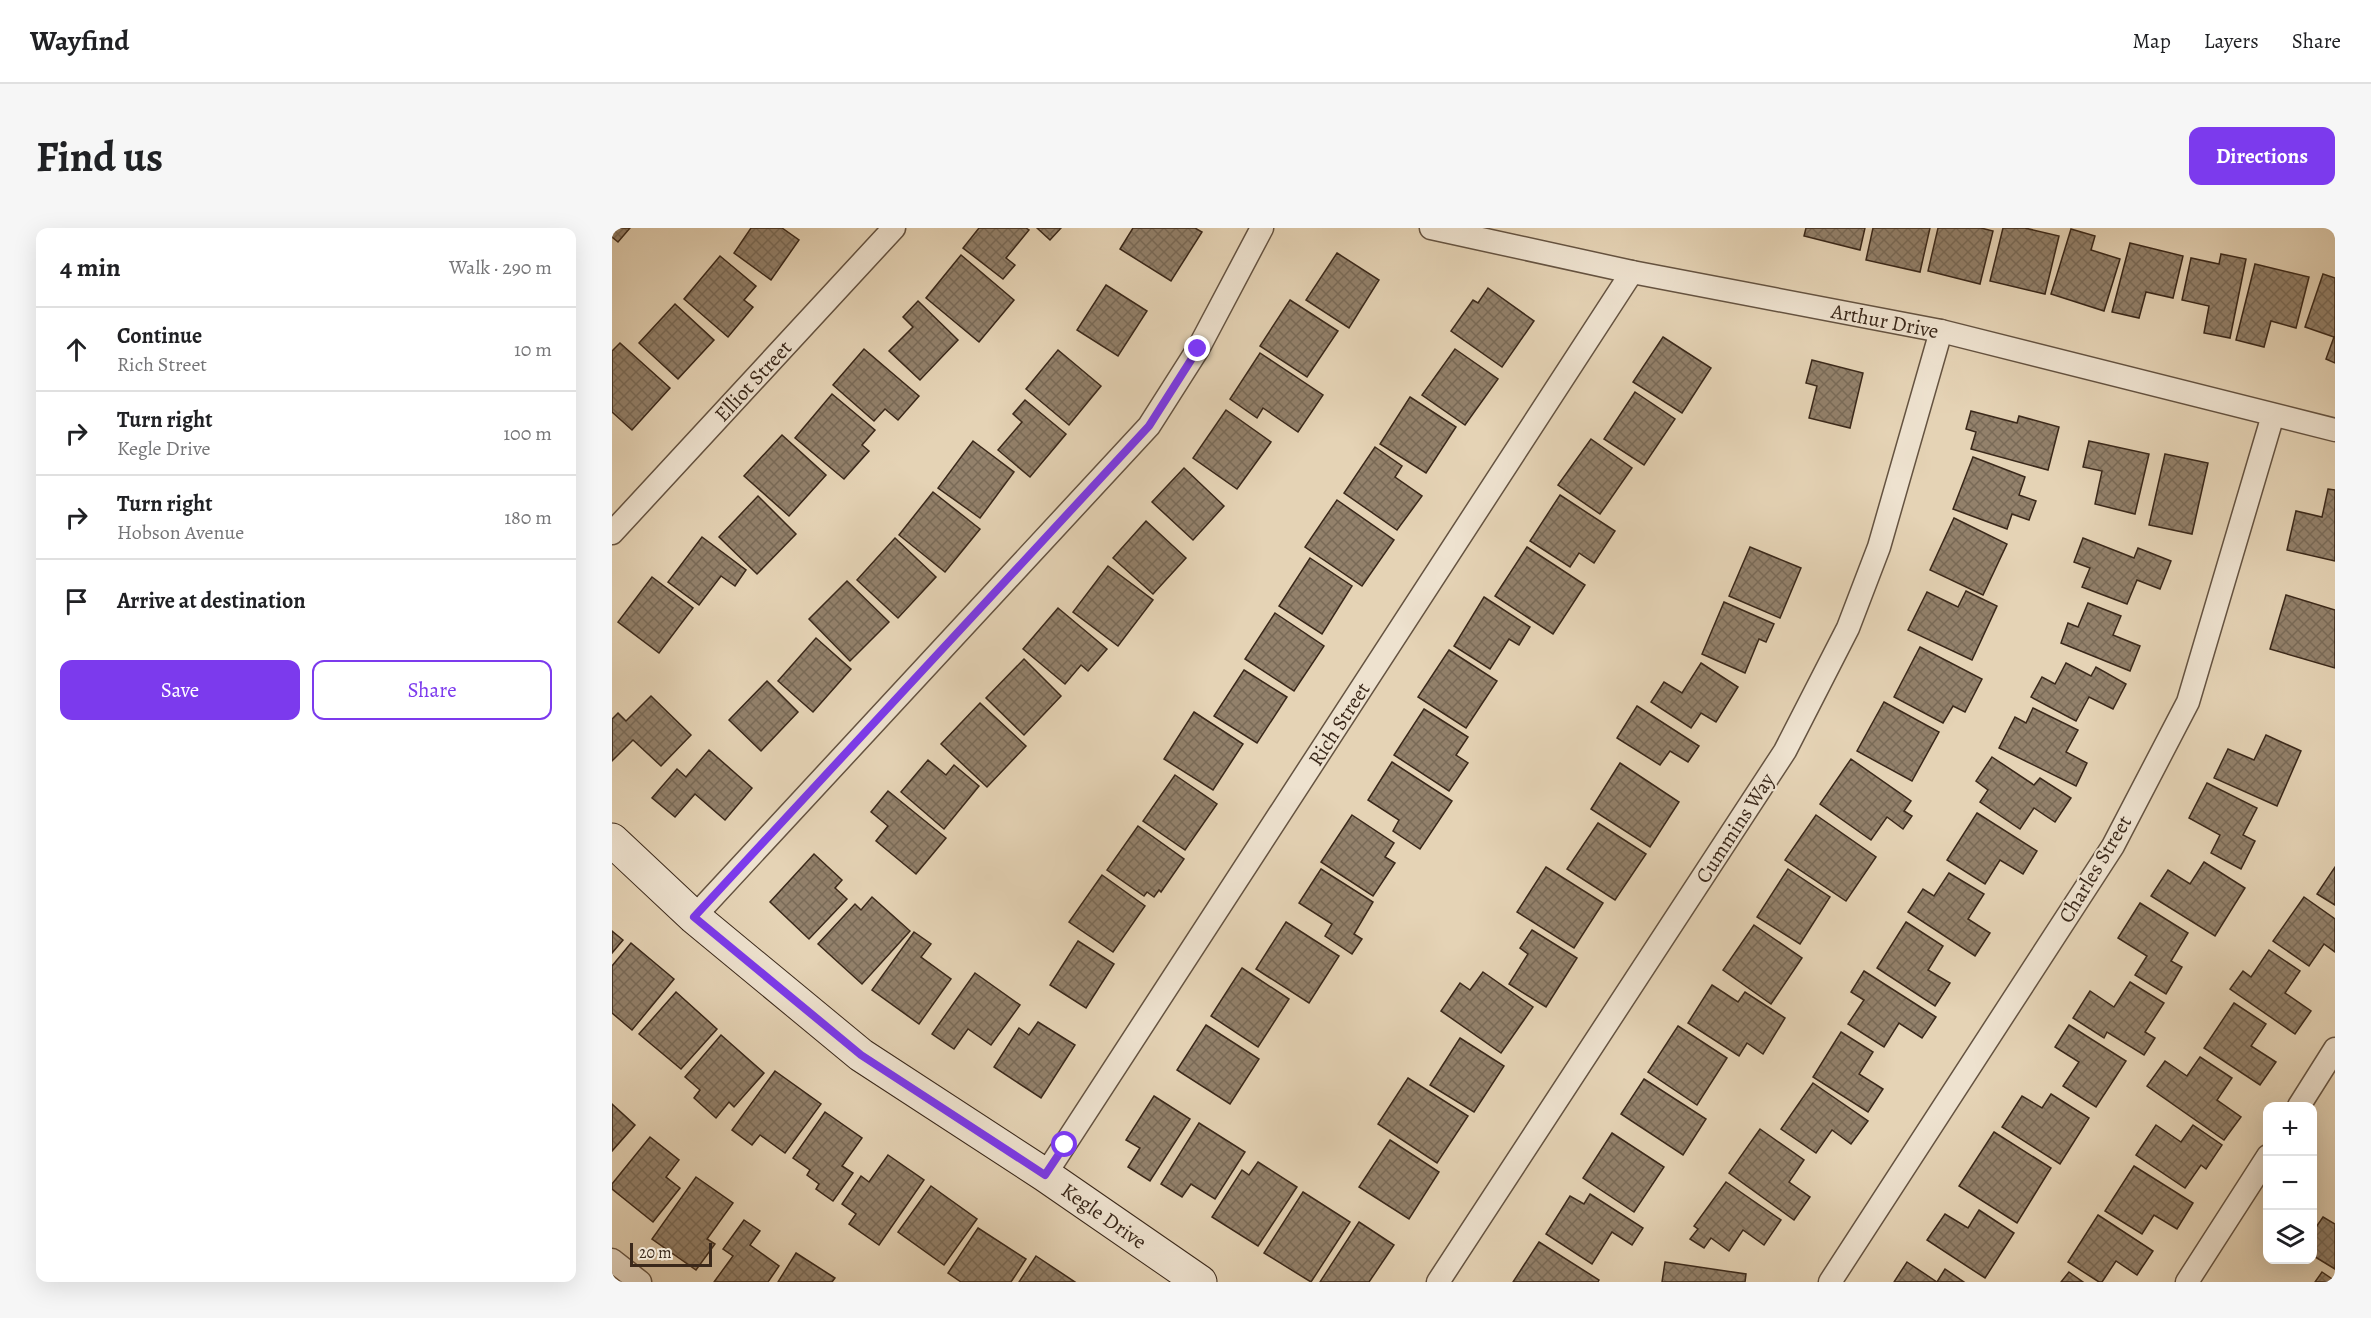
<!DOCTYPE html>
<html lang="en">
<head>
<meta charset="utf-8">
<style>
	:root { --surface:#fff; --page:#f6f6f6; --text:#202124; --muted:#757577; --line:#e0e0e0; --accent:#7c3aed }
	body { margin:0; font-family:Alegreya,serif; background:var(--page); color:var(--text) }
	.controls { position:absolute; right:18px; bottom:18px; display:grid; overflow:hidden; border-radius:12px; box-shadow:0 6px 24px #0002 }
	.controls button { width:54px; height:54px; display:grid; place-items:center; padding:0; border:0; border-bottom:2px solid var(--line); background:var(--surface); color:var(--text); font:30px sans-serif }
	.scale { position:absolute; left:18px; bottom:15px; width:82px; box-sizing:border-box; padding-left:6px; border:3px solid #3a281a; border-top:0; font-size:16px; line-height:21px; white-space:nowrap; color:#3a281a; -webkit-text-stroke:4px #eee2cf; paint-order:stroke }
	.stop { position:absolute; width:18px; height:18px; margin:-14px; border:4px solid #7c3aed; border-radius:50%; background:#fff }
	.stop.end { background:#7c3aed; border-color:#fff; box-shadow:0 2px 6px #0008 }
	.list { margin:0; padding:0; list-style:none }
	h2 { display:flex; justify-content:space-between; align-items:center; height:78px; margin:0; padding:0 24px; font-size:26px }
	h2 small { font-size:20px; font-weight:400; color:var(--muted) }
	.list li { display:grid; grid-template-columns:39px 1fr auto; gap:18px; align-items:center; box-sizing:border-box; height:84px; padding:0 24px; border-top:2px solid var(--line) }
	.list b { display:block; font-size:22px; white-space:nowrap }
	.list p { margin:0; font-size:20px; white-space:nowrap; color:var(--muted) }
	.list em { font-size:20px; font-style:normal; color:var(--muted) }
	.actions { display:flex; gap:12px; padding:18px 24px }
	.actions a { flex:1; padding:14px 0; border:2px solid var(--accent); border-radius:12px; text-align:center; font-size:21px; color:var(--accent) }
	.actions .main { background:var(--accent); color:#fff }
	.icon { flex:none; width:33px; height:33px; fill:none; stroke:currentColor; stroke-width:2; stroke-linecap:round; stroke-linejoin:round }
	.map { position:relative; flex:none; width:1723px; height:1054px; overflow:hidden; border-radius:12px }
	header { display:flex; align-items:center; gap:36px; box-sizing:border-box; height:84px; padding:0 30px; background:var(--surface); border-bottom:2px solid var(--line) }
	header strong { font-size:28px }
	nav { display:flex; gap:33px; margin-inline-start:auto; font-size:21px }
	.intro { display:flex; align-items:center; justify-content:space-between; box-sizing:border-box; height:144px; padding:0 36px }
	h1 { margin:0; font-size:42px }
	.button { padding:15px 27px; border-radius:12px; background:var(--accent); color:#fff; font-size:21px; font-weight:700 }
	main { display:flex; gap:36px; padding:0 36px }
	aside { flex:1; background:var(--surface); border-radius:12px; box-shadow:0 6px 24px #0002 }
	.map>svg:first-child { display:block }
	.building { fill:url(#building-cross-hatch); stroke:#3a281a; stroke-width:1.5 }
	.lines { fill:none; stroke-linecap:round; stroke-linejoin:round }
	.street-casing { stroke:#655341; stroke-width:25 }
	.secondary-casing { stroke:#3a281a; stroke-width:35 }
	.street { stroke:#eee2cf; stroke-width:22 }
	.secondary { stroke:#eee2cf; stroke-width:33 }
	.route { stroke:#7c3aed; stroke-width:8 }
	.labels { text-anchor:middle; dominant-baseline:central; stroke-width:4.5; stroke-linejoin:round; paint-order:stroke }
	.street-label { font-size:21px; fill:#3a281a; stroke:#eee2cf }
</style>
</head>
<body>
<header>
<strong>Wayfind</strong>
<nav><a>Map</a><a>Layers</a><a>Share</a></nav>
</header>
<div class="intro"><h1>Find us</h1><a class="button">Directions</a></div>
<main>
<aside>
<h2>4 min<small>Walk · 290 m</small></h2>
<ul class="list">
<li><svg class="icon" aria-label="ahead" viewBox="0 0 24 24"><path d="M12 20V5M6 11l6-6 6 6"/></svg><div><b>Continue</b><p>Rich Street</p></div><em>10 m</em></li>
<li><svg class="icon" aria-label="right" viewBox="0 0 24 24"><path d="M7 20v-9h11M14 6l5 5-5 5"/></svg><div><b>Turn right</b><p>Kegle Drive</p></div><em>100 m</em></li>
<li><svg class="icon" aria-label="right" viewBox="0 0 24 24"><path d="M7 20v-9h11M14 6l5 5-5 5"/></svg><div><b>Turn right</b><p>Hobson Avenue</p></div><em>180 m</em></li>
<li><svg class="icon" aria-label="arrive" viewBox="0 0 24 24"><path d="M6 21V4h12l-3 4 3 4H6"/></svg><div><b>Arrive at destination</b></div></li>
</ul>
<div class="actions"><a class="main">Save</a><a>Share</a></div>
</aside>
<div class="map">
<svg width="1723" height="1054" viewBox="0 0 1723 1054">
	<defs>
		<pattern id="building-cross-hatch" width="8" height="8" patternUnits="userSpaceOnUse" patternTransform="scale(1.5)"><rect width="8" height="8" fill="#93816b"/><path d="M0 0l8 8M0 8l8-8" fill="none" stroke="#796a57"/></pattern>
	</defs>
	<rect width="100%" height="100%" fill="#e5d3b5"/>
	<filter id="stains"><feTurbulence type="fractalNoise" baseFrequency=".00333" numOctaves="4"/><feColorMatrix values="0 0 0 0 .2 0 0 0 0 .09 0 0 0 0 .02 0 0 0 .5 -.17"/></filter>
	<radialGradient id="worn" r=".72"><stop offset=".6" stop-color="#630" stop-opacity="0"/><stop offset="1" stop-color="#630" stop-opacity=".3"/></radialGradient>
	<g class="building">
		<path d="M0 0H18L6 14 0 9Z"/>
		<path d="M139 0H170L187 12 159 52 122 25Z"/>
		<path d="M367 0H414L417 2 394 30 403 37 391 51 351 20Z"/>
		<path d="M425 0H449L438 12Z"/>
		<path d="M521 0H583L590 4 559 53 508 21Z"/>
		<path d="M1194 0H1253L1248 22 1192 8Z"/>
		<path d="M1261 0H1318L1308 44 1254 32Z"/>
		<path d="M1326 0H1369L1381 3 1368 56 1316 43Z"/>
		<path d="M1391 0H1413L1447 8 1433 66 1378 53Z"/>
		<path d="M1459 1 1483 8 1479 22 1508 31 1492 83 1439 66Z"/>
		<path d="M1518 15 1571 28 1561 70 1534 64 1527 90 1500 84Z"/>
		<path d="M725 25 767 52 737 100 694 72Z"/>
		<path d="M1609 26 1634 31 1618 110 1592 105 1597 78 1570 72 1579 30 1607 36Z"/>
		<path d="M349 27 402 72 367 114 314 70Z"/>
		<path d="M108 28 144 58 132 72 141 79 116 109 72 71Z"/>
		<path d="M1643 36 1697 49 1684 100 1659 93 1652 119 1624 112Z"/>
		<path d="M1711 46 1723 50V135L1714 131 1722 109 1693 99Z"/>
		<path d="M494 57 535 83 506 128 465 102Z"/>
		<path d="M876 60 922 93 890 139 839 103 861 72 866 75Z"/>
		<path d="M678 72 726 103 695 149 648 118Z"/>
		<path d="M306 73 346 112 308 152 277 123 301 99 291 89Z"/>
		<path d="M63 76 102 112 66 151 27 115Z"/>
		<path d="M1051 109 1099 140 1070 185 1021 154Z"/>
		<path d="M8 115 58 160 20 202 0 184V123Z"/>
		<path d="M252 121 307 168 286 192 273 181 262 193 221 157Z"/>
		<path d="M843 121 886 151 853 197 810 167Z"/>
		<path d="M446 122 489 158 457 197 414 161Z"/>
		<path d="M648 125 711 167 686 204 651 180 645 190 618 171Z"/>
		<path d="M1200 132 1251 145 1238 200 1197 190 1205 158 1194 155Z"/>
		<path d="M1023 164 1063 191 1032 237 992 211Z"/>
		<path d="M220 166 263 202 250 217 257 223 232 251 183 210Z"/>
		<path d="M798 169 844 199 814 245 768 216Z"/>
		<path d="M413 172 454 206 418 249 386 222 410 194 401 186Z"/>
		<path d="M614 182 659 214 625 261 581 230Z"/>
		<path d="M1359 183 1405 195 1407 188 1447 199 1436 242 1359 221 1364 204 1354 201Z"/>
		<path d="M170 207 214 247 177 288 132 248Z"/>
		<path d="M979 211 1020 240 988 286 946 257Z"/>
		<path d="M361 213 402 244 368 290 326 260Z"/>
		<path d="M1477 213 1537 226 1523 286 1483 276 1490 243 1471 239Z"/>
		<path d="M763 219 790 238 783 249 810 268 785 302 732 265Z"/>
		<path d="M1553 226 1596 235 1580 306 1537 297Z"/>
		<path d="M1361 229 1413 249 1407 267 1424 273 1417 292 1400 286 1395 301 1341 281Z"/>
		<path d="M572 240 612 278 581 312 540 274Z"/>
		<path d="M1716 261 1723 262V333L1675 322 1684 283 1710 289Z"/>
		<path d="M321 264 368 301 333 344 287 307Z"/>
		<path d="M948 267 1003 303 982 335 967 325 958 339 918 313Z"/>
		<path d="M146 268 184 306 145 346 107 309Z"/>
		<path d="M725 272 782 312 750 358 693 319Z"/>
		<path d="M1342 290 1395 316 1371 367 1318 342Z"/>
		<path d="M534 293 574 330 541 366 501 330Z"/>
		<path d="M90 309 134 342 123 358 109 348 87 377 56 354Z"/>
		<path d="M283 310 324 349 286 390 245 352Z"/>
		<path d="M1471 310 1522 330 1526 320 1559 333 1548 361 1525 352 1515 376 1470 359 1478 340 1462 334Z"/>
		<path d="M915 319 973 357 941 406 883 368Z"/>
		<path d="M1138 319 1189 340 1168 390 1117 368Z"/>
		<path d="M698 330 740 358 710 406 667 378Z"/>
		<path d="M496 338 541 372 506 418 461 384Z"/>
		<path d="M40 349 81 380 47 425 6 394Z"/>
		<path d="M235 353 277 394 238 433 197 391Z"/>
		<path d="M1354 363 1385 378 1360 432 1296 402 1315 364 1346 379Z"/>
		<path d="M1674 367 1723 382V440L1658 421Z"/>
		<path d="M872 369 918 399 907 417 897 411 878 441 842 418Z"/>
		<path d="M1112 374 1162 396 1154 414 1147 411 1133 445 1090 426Z"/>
		<path d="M1476 375 1509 388 1501 407 1528 418 1518 443 1449 415 1456 395 1466 399Z"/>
		<path d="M446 380 495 421 476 443 469 437 453 456 411 421Z"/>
		<path d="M663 385 712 418 682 463 633 431Z"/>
		<path d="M204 410 239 441 201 484 166 453Z"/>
		<path d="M1308 419 1370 451 1353 484 1341 478 1331 495 1282 469Z"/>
		<path d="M837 422 885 453 854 500 806 469Z"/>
		<path d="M412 431 449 468 412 507 374 470Z"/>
		<path d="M1089 435 1126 459 1104 494 1089 485 1079 500 1039 474 1052 454 1070 465Z"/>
		<path d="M1454 435 1479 448 1484 439 1514 456 1501 481 1477 469 1464 493 1419 469 1430 449 1443 456Z"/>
		<path d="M632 442 675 469 645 515 602 488Z"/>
		<path d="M155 453 186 484 149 523 117 492Z"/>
		<path d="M39 468 79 507 49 538 21 512 0 533V491L6 485 14 493Z"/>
		<path d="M1272 474 1327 504 1300 553 1245 523Z"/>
		<path d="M368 475 414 518 375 559 329 516Z"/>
		<path d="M1025 478 1087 518 1076 534 1058 523 1048 537 1005 510Z"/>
		<path d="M1421 480 1466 502 1454 524 1475 535 1464 558 1387 520 1403 489 1414 495Z"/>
		<path d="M812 481 856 509 844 527 856 535 837 563 782 527Z"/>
		<path d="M582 484 631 516 601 562 552 531Z"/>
		<path d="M1654 507 1689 523 1665 578 1602 550 1616 521 1642 532Z"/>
		<path d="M97 522 140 560 113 592 83 566 63 589 40 570 65 541 74 549Z"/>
		<path d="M1380 529 1422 557 1428 550 1459 570 1443 594 1422 580 1408 601 1368 574 1376 562 1364 553Z"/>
		<path d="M1239 531 1299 573 1292 583 1300 588 1291 601 1275 589 1259 612 1208 576Z"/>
		<path d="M316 532 334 547 342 537 367 558 332 601 289 564Z"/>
		<path d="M780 534 840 573 808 621 781 603 787 592 756 572Z"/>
		<path d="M1008 535 1067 574 1038 619 979 581Z"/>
		<path d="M563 547 605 576 573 622 531 593Z"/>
		<path d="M1595 555 1645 580 1631 607 1643 613 1629 641 1599 625 1608 607 1577 590Z"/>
		<path d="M276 563 334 610 304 646 264 613 276 598 259 584Z"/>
		<path d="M1365 585 1425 623 1411 646 1388 632 1373 656 1335 632Z"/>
		<path d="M740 587 782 615 773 629 783 635 761 668 709 634Z"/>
		<path d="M1204 587 1264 629 1234 673 1173 632Z"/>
		<path d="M986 595 1034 626 1003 672 955 641Z"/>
		<path d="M526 598 572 631 549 664 547 662 542 669 535 664 532 668 495 642Z"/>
		<path d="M202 626 230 652 223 660 235 671 197 711 158 674Z"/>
		<path d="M1592 634 1633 660 1603 708 1539 668 1556 642 1578 656Z"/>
		<path d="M934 639 991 675 962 720 905 684Z"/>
		<path d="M1723 639V677L1705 666Z"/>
		<path d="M709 641 761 674 742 706 750 711 740 726 713 708 720 696 687 675Z"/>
		<path d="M1176 641 1218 669 1188 716 1145 689Z"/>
		<path d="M1337 645 1372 666 1356 691 1378 705 1363 728 1296 684 1311 661 1322 668Z"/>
		<path d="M490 647 533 678 501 724 457 694Z"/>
		<path d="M260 669 298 703 250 756 206 716 243 676 249 682Z"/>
		<path d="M1692 669 1723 691V724L1712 716 1697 738 1661 713Z"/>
		<path d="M1528 675 1576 705 1559 733 1570 739 1554 766 1523 747 1535 728 1506 710Z"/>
		<path d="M674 694 727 728 697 775 644 741Z"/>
		<path d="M1294 694 1331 718 1316 742 1338 755 1323 778 1265 740Z"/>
		<path d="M1142 697 1190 730 1159 776 1111 742Z"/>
		<path d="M920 702 965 730 934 779 897 756 916 726 908 720Z"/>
		<path d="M0 703 11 712 0 725Z"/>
		<path d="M302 704 319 716 309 729 339 751 307 796 260 762Z"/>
		<path d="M466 713 502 736 474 780 438 757Z"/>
		<path d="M19 715 62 751 20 802 0 785V738Z"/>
		<path d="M1657 722 1688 743 1673 765 1699 783 1683 806 1618 761 1631 743 1639 749Z"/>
		<path d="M630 740 677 771 646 819 599 788Z"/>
		<path d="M1252 743 1324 789 1310 810 1287 795 1272 819 1236 796 1252 772 1239 764Z"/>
		<path d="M871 744 921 779 889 825 829 783 848 755 858 762Z"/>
		<path d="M363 745 408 777 379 817 356 801 342 821 320 806Z"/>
		<path d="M1518 754 1552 775 1533 804 1543 810 1532 827 1495 804 1492 810 1461 790 1478 763 1502 779Z"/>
		<path d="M1100 757 1126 774 1133 764 1173 790 1151 826 1135 815 1127 828 1076 795Z"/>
		<path d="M64 764 105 801 69 841 27 806Z"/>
		<path d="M1622 775 1654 796 1639 818 1664 834 1648 857 1592 820Z"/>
		<path d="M426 794 463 817 429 870 382 839 407 800 417 807Z"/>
		<path d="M594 797 647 831 618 876 565 842Z"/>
		<path d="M1457 797 1514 833 1484 879 1451 858 1467 834 1443 819Z"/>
		<path d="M1066 798 1115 830 1085 877 1036 844Z"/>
		<path d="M1229 804 1261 824 1247 846 1271 861 1256 884 1201 849Z"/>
		<path d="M109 807 152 845 122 879 117 874 104 890 82 870 88 862 73 849Z"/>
		<path d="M848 810 892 838 862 884 818 857Z"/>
		<path d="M1588 829 1620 850 1605 872 1629 889 1612 912 1535 858 1553 833 1575 848Z"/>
		<path d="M163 843 209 876 173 925 148 907 140 917 120 902Z"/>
		<path d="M796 850 856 888 825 935 766 896Z"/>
		<path d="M1032 851 1094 891 1071 927 1009 886Z"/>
		<path d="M1201 855 1256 893 1239 916 1220 902 1204 925 1169 901Z"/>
		<path d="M1439 866 1477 890 1448 936 1390 899 1410 868 1430 880Z"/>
		<path d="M542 868 578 891 538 953 516 939 528 920 514 912Z"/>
		<path d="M0 876 23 897 0 923Z"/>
		<path d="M213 884 250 910 230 938 241 945 221 973 204 961 207 956 195 947 198 942 181 930Z"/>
		<path d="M587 895 633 924 603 971 579 956 570 969 549 956Z"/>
		<path d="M1544 897 1569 914 1581 897 1610 917 1594 941 1589 937 1573 960 1524 927Z"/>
		<path d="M1148 901 1192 932 1177 954 1198 969 1182 992 1117 945Z"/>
		<path d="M1382 904 1439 940 1405 995 1347 958Z"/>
		<path d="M1000 905 1052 939 1022 984 971 950Z"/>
		<path d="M38 909 67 932 54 949 68 960 41 994 0 961V956Z"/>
		<path d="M778 912 827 944 797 991 747 959Z"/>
		<path d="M276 927 312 952 267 1017 237 996 244 986 230 976 249 948 257 954Z"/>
		<path d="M646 934 685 959 646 1018 600 989 630 942 637 947Z"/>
		<path d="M1522 938 1581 975 1565 1001 1542 987 1530 1006 1493 983Z"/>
		<path d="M84 949 121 975 95 1011 103 1016 84 1042 40 1011Z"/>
		<path d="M1114 954 1169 992 1152 1017 1131 1002 1117 1023 1099 1010 1092 1020 1078 1011 1086 1001 1082 998Z"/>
		<path d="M319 958 365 991 332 1037 286 1004Z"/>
		<path d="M691 964 738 994 699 1054 652 1025Z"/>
		<path d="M978 966 1031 1000 1020 1017 1000 1004 980 1036 934 1006 958 968 972 976Z"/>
		<path d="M1367 982 1402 1005 1373 1050 1315 1012 1333 986 1356 1000Z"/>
		<path d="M1486 987 1541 1023 1525 1047 1504 1033 1490 1054H1487L1456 1034Z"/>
		<path d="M1711 989 1723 996V1041L1700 1027V1005Z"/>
		<path d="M132 992 148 1003 138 1017 167 1038 156 1054H102L121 1028 111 1021Z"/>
		<path d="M747 994 782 1017 757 1054H708Z"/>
		<path d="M366 1000 414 1031 399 1054H349L336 1045Z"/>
		<path d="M927 1014 987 1052 986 1054H901Z"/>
		<path d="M184 1025 223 1050 220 1054H166Z"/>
		<path d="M424 1028 463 1054H407Z"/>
		<path d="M1053 1034 1134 1046 1133 1054H1050Z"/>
		<path d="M1295 1034 1325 1054 1333 1041 1352 1054H1282Z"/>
		<path d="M1457 1044 1471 1054H1449Z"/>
		<path d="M1710 1044 1723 1053V1054H1703Z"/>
	</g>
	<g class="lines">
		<g class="street-casing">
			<g id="street">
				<path d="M819 0 1020 44 1329 103 1723 202"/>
				<path d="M0 305 282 0"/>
				<path d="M82 689 537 198 586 121 650 0"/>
				<path d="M1687 878 1723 821"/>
				<path d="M433 947 1020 44"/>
				<path d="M0 1032 28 1054"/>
				<path d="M826 1054 1173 523 1236 400 1267 319 1329 103"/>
				<path d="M1218 1054 1501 618 1576 474 1661 187"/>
				<path d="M1575 1054 1656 928"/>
			</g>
		</g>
		<g class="secondary-casing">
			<path id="secondary" d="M0 612 82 689 249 827 433 947 588 1054"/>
		</g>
		<use href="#street" class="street"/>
		<use href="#secondary" class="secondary"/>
	</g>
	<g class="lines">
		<path class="route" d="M453 917 433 947 249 827 82 689 537 198 586 121"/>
	</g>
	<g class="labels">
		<g class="street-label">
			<text transform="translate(1273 93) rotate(11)">Arthur Drive</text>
			<text transform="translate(141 153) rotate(-47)">Elliot Street</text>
			<text transform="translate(727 496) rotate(-57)">Rich Street</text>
			<text transform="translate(1123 600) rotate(-57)">Cummins Way</text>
			<text transform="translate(1483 641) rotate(-59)">Charles Street</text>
			<text transform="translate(492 988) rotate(35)">Kegle Drive</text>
		</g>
	</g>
	<rect width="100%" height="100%" filter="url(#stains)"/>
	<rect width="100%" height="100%" fill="url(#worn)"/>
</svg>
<div class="controls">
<button>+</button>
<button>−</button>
<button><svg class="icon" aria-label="layers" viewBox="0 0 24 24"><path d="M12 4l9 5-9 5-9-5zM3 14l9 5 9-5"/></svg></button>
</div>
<div class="scale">20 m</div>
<div class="stop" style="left:453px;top:917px"></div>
<div class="stop end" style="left:586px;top:121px"></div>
</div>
</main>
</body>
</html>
